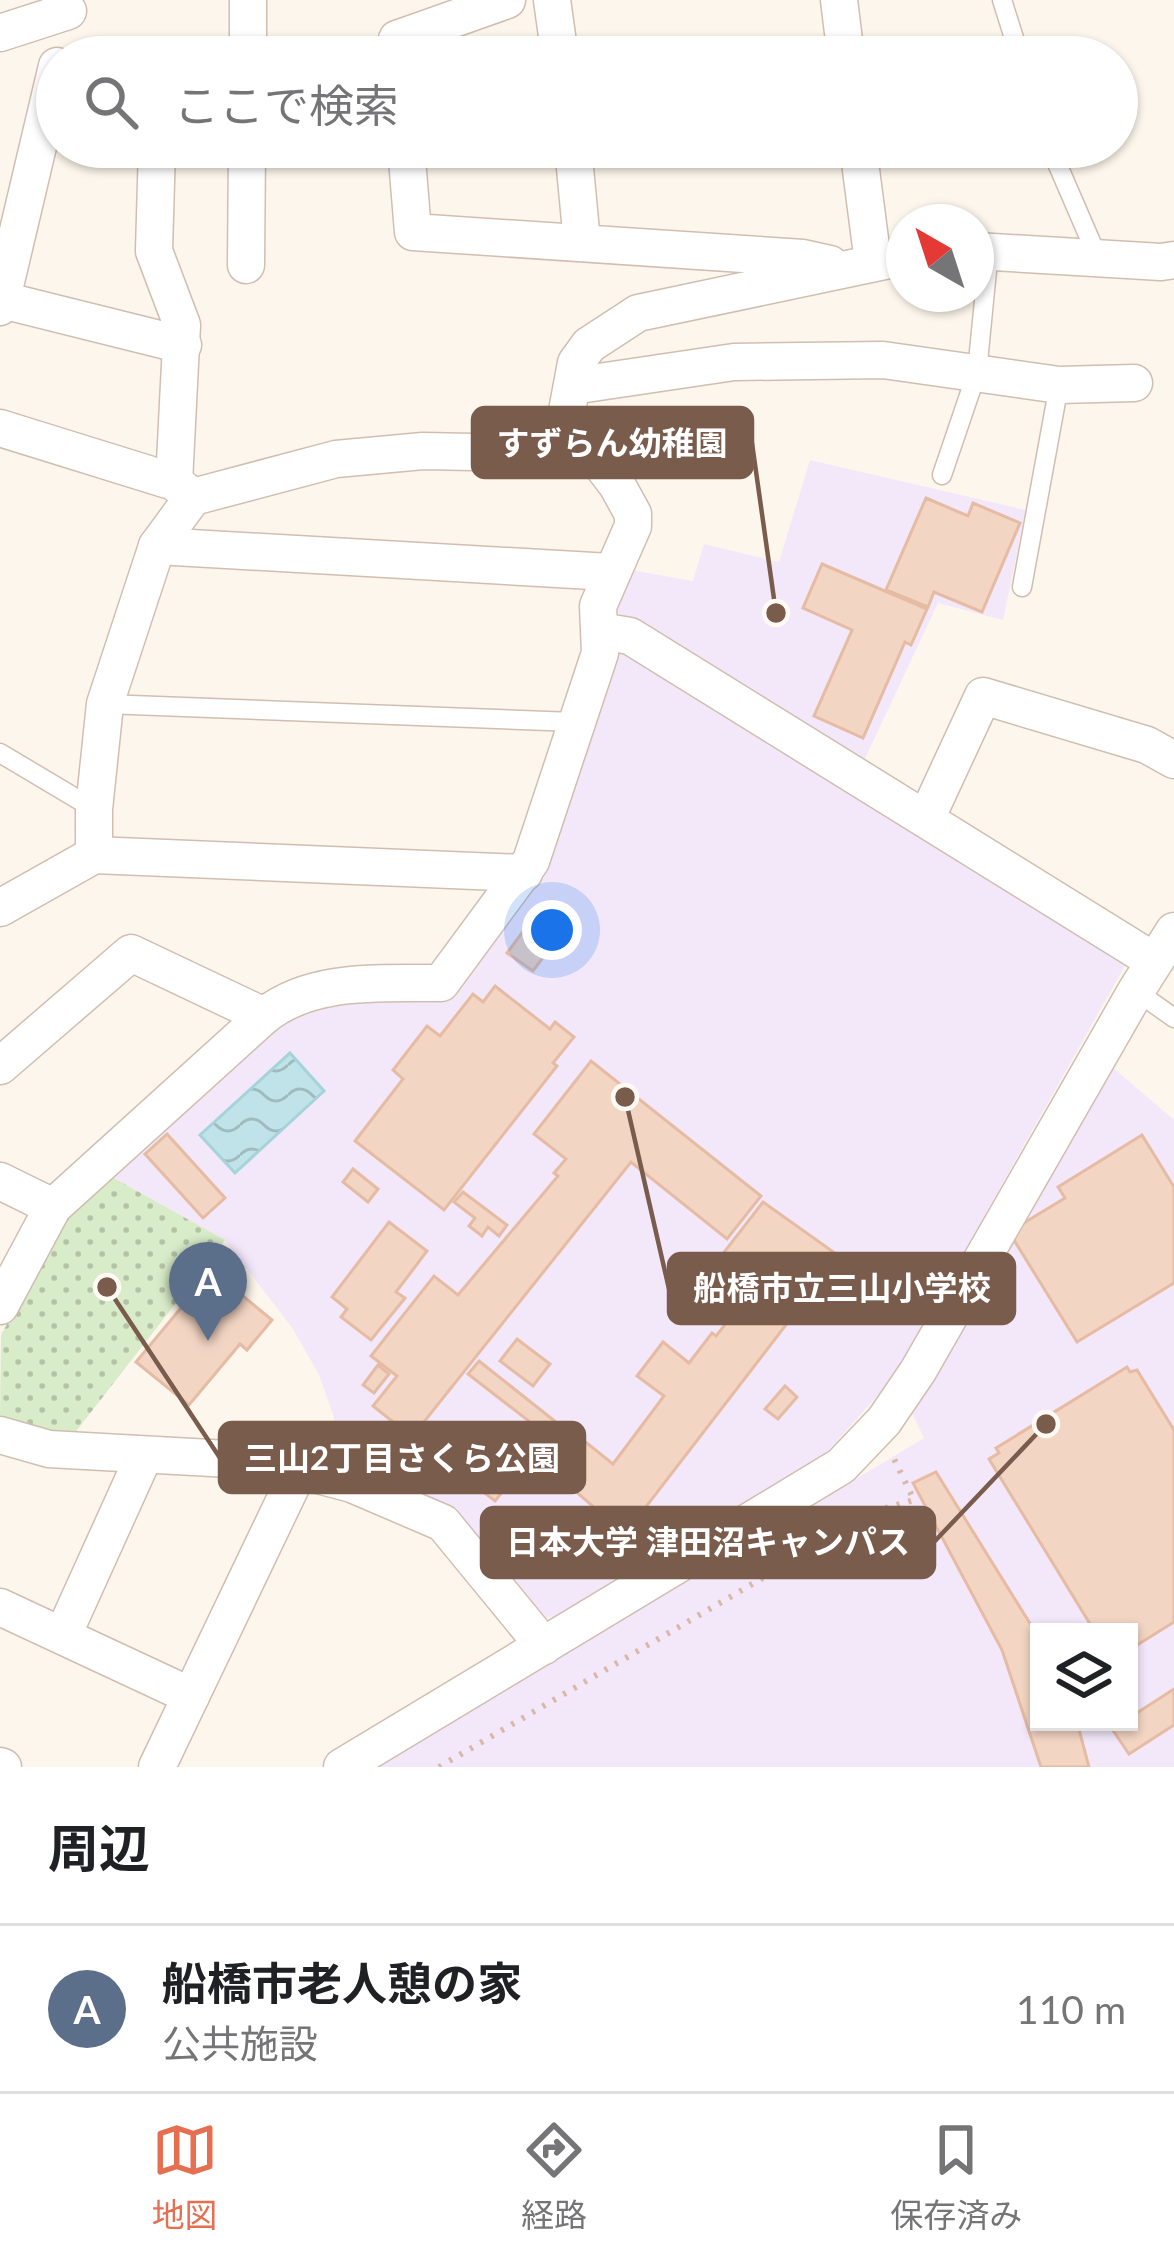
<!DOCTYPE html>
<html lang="ja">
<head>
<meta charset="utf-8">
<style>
	:root { --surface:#fff; --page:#f6f6f6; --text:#202124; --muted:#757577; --line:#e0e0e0; --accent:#e76f51 }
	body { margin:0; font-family:Lato,"Noto Sans JP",sans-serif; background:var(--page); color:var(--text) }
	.controls { position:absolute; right:36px; bottom:36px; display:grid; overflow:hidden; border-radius:0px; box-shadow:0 3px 9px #0004 }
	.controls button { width:108px; height:108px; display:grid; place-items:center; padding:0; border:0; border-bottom:3px solid var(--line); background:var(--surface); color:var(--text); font:60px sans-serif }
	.compass { position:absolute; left:886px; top:204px; width:108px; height:108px; border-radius:50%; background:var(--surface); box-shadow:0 3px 9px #0004; rotate:321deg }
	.you { position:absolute; left:552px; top:930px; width:42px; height:42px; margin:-30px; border:9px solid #fff; border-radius:50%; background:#1a73e8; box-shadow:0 0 0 18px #1a73e833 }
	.badge { display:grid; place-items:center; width:78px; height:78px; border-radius:50%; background:var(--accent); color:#fff; font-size:39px; font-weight:700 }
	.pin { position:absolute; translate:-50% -99px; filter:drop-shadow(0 3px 6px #0008) }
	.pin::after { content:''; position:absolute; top:63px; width:42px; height:36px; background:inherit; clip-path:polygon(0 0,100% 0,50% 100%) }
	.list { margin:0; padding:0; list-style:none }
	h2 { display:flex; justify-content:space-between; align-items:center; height:156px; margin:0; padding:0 48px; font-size:51px }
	h2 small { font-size:39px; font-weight:400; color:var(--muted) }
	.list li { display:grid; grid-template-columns:78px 1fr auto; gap:36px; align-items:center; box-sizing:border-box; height:168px; padding:0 48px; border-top:3px solid var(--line) }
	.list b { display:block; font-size:45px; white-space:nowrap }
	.list p { margin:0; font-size:39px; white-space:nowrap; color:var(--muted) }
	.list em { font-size:39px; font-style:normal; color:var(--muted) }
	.icon { flex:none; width:66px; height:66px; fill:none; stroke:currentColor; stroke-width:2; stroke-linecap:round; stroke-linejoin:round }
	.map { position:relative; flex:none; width:1174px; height:1767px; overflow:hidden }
	.search { position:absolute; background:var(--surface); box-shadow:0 3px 9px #0004; left:36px; right:36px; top:36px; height:132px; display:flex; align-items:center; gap:30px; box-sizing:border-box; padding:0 42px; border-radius:66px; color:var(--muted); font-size:45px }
	.sheet { height:324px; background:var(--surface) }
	nav { display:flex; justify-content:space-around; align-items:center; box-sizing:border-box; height:168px; border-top:3px solid var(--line); background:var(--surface); font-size:33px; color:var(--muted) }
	nav a { display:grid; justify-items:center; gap:6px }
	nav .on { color:var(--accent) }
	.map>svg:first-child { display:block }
	.education { fill:#f3e8fa; fill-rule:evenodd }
	.grass { fill:url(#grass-dots) }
	.water { fill:url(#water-waves); stroke:#a5d3da; stroke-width:3 }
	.building { fill:#f3d5c3; stroke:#e6bba3; stroke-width:3 }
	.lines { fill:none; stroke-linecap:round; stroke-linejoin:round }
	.lane-casing { stroke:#d1beb0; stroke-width:21 }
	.street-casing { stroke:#d1beb0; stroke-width:39 }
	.path { stroke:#d9b8a5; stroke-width:6; stroke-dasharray:3 9; stroke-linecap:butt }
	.lane { stroke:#fff; stroke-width:18 }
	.street { stroke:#fff; stroke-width:36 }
	.leader { fill:none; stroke:#7a5c4d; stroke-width:4.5 }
	.callout-dot { fill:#7a5c4d; stroke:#fffaf3; stroke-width:4.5 }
	.callout { fill:#7a5c4d; stroke:#7a5c4d; stroke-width:4.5 }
	.callout-label { font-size:33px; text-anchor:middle; font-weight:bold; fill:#fff }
</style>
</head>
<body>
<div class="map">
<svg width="1174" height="1767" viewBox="0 0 1174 1767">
	<defs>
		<pattern id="grass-dots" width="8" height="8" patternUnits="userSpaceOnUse" patternTransform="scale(3)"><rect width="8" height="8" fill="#d8ecc9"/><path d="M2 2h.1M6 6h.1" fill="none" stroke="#b4c2a5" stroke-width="1.8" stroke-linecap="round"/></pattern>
		<pattern id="water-waves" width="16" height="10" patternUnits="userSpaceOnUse" patternTransform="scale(3)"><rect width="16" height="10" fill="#bfe3e8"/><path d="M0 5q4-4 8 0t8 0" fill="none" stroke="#a0bbbe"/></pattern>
	</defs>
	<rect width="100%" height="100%" fill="#fdf6ec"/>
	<g class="education">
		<path d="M810 460 1026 510 1003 620 938 603 861 767 609 607 625 569 693 581 704 544 779 562Z"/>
		<path d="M624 648 1126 964 903 1360 879 1394 825 1454 566 1614 542 1619 335 1461 334 1417 319 1375 293 1329 225 1240 112 1177 284 1016 342 997 446 993 544 868 612 652Z"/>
		<path d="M1110 1065 1174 1120V1767H377L924 1438 911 1411ZM1039 1632H1129V1722H1039Z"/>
	</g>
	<path class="grass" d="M112 1177 225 1240 74 1434 5 1424 0 1418 1 1335 62 1222Z"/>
	<path class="water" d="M290 1053 324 1091 235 1173 200 1135Z"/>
	<g class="building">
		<path d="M926 498 968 516 973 503 1020 523 982 612 934 592 928 607 886 590Z"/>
		<path d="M822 564 927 609 911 645 905 642 863 738 814 716 852 630 803 608Z"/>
		<path d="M544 903 570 921 533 971 507 953Z"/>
		<path d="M495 986 550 1029 555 1022 574 1037 553 1063 557 1066 444 1210 355 1141 403 1079 393 1070 427 1026 440 1036 473 994 483 1002Z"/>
		<path d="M591 1061 761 1196 727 1239 631 1162 412 1437 373 1406 397 1376 371 1356 434 1276 458 1295 558 1176 554 1173 566 1159 534 1134Z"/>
		<path d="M167 1134 225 1198 203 1218 145 1154Z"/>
		<path d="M1142 1135 1174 1187V1283L1077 1342 1009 1232 1065 1198 1058 1187Z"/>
		<path d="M353 1169 378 1189 368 1202 343 1182Z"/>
		<path d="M463 1192 507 1225 499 1236 488 1227 482 1236 469 1226 475 1218 454 1202Z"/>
		<path d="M763 1202 839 1256 625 1534 552 1471 569 1450 564 1447 578 1436 613 1464 664 1396 637 1376 663 1342 689 1363 712 1333 716 1336 744 1301 708 1273Z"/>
		<path d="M389 1222 427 1251 396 1292 405 1298 371 1340 341 1317 347 1309 332 1297Z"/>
		<path d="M215 1267 235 1284 232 1287 272 1320 247 1350 240 1344 189 1405 136 1362Z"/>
		<path d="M517 1339 550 1364 533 1386 500 1361Z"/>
		<path d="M479 1361 571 1434 561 1446 468 1374Z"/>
		<path d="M378 1365 389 1374 374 1393 363 1385Z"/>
		<path d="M1127 1367 1130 1372 1137 1370 1174 1430V1622L1129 1650V1632H1095L989 1459 999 1453 996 1448Z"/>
		<path d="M785 1386 797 1397 778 1419 765 1409Z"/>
		<path d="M490 1472 507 1486 495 1501 478 1488Z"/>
		<path d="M936 1472 1039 1638V1722H1077L1089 1767H1041L1002 1650 913 1483Z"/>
		<path d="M1174 1689V1725L1129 1754 1112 1729 1129 1722V1718Z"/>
	</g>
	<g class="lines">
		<g class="lane-casing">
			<g id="lane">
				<path d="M1002 0 1020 57"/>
				<path d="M1050 147 1098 258"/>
				<path d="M942 475 977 372 989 250"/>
				<path d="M1022 587 1059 385"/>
				<path d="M105 704 574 722"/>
				<path d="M0 753 94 809"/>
				<path d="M1136 991 1174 1018"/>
			</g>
		</g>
		<g class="street-casing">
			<g id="street">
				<path d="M552 0 560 57"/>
				<path d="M839 0 846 57"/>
				<path d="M0 33 68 11"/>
				<path d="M248 57V0"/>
				<path d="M398 57 397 39 507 0"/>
				<path d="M157 147 154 251 182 325 174 482"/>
				<path d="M406 147 413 232 803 258 830 264"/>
				<path d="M573 147 582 242"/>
				<path d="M858 147 873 262"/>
				<path d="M976 251 1161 262 1174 260"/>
				<path d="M246 265 247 147"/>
				<path d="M2 300 183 345"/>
				<path d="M0 307 57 66"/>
				<path d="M572 386 734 362 883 360 1059 385 1134 383"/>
				<path d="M0 428 174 482 193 497"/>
				<path d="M157 546 610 572"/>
				<path d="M600 631 630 636 1154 961"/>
				<path d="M926 819 983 696 1147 745 1174 760"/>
				<path d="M94 855V809L105 704 157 546 193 497 336 459 423 451 529 453 586 442"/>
				<path d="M0 908 94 855 524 873"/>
				<path d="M0 1066 131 953 264 1016"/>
				<path d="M0 1181 53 1207"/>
				<path d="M0 1306 53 1207 264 1016C313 977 382 984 441 983L531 861 600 653 598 606 633 526V514L617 485 571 425 567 411 576 363 589 345 638 313 904 257"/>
				<path d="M0 1435 49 1449 265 1461 352 1484 443 1523 544 1646"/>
				<path d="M0 1607 191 1696"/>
				<path d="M63 1635 144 1456"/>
				<path d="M0 1766 3 1767"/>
				<path d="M157 1767 299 1470"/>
				<path d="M342 1767 841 1466 884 1421 918 1371 1136 991 1174 931"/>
			</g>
		</g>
		<path class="path" d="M439 1767 879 1510 914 1500 894 1459"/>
		<use href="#lane" class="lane"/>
		<use href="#street" class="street"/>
	</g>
	<path class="leader" d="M776 613L752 443M625 1097L669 1289M107 1287L220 1458M1046 1424L934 1542"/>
	<g class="callout-dot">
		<circle cx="776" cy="613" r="12"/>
		<circle cx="625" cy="1097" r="12"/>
		<circle cx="107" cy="1287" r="12"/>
		<circle cx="1046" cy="1424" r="12"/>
	</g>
	<g class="callout">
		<rect x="473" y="408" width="279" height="69" rx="12"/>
		<rect x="669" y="1254" width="345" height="69" rx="12"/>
		<rect x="220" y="1423" width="364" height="69" rx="12"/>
		<rect x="482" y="1508" width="452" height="69" rx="12"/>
	</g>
	<g class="callout-label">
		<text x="612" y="455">すずらん幼稚園</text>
		<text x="842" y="1300">船橋市立三山小学校</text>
		<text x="402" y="1470">三山2丁目さくら公園</text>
		<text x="708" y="1554">日本大学 津田沼キャンパス</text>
	</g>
</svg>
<div class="controls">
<button><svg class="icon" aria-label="layers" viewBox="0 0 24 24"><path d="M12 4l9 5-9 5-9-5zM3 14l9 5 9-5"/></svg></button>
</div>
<svg class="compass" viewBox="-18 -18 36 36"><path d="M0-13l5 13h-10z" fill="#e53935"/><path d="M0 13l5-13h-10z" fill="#757577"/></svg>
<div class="you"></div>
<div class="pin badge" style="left:208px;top:1341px;background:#5c6f8a">A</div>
<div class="search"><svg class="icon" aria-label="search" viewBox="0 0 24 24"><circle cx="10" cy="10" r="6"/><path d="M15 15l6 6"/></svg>ここで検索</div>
</div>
<section class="sheet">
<h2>周辺<small></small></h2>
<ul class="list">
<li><span class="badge" style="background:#5c6f8a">A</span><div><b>船橋市老人憩の家</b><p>公共施設</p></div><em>110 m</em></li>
</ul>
</section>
<nav>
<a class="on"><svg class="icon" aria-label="map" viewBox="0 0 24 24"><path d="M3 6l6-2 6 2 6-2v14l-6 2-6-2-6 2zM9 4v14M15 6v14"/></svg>地図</a>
<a><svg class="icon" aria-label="directions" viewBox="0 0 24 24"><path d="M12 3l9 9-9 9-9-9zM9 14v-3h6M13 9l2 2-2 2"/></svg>経路</a>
<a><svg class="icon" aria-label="saved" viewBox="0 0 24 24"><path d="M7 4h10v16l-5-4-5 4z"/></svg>保存済み</a>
</nav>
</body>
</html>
